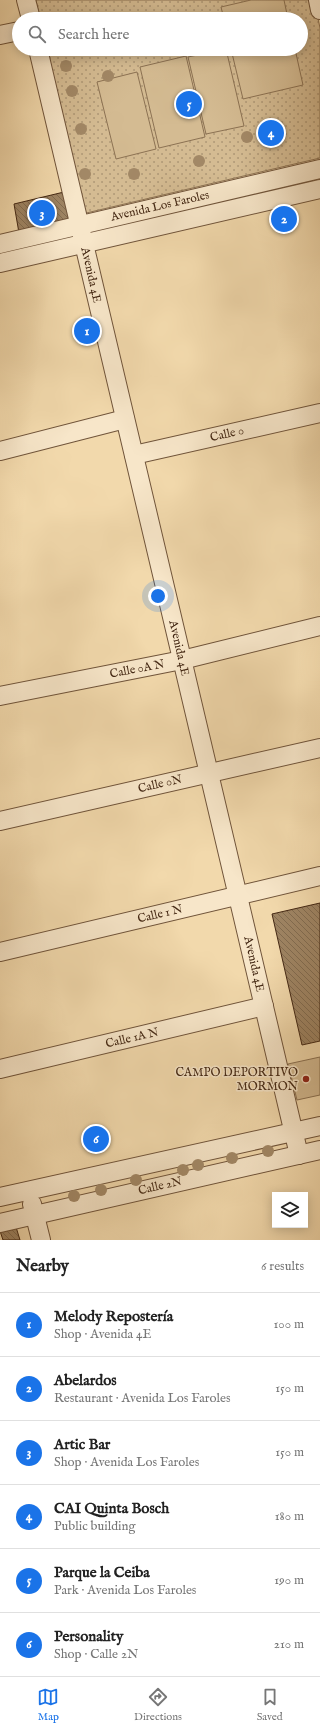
<!DOCTYPE html>
<html lang="en">
<head>
<meta charset="utf-8">
<style>
	:root { --surface:#fff; --page:#f2f2f2; --text:#222; --muted:#767676; --line:#e0e0e0; --accent:#1a73e8 }
	body { margin:0; font-family:"IM FELL English",serif; background:var(--page); color:var(--text) }
	.controls { position:absolute; right:12px; bottom:12px; display:grid; overflow:hidden; border-radius:0px; box-shadow:0 2px 10px #0003 }
	.controls button { width:36px; height:36px; display:grid; place-items:center; padding:0; border:0; border-bottom:1px solid var(--line); background:var(--surface); color:var(--text); font:20px sans-serif }
	.you { position:absolute; left:158px; top:596px; width:14px; height:14px; margin:-10px; border:3px solid #fff; border-radius:50%; background:#1a73e8; box-shadow:0 0 0 6px #1a73e833 }
	.badge { display:grid; place-items:center; width:26px; height:26px; border-radius:50%; background:var(--accent); color:#fff; font-size:13px; font-weight:700 }
	.pin { position:absolute; translate:-50% -50%; border:2px solid #fff; box-shadow:0 1px 4px #0006 }
	.list { margin:0; padding:0; list-style:none }
	h2 { display:flex; justify-content:space-between; align-items:center; height:52px; margin:0; padding:0 16px; font-size:17px }
	h2 small { font-size:13px; font-weight:400; color:var(--muted) }
	.list li { display:grid; grid-template-columns:26px 1fr auto; gap:12px; align-items:center; box-sizing:border-box; height:64px; padding:0 16px; border-top:1px solid var(--line) }
	.list b { display:block; font-size:15px; white-space:nowrap }
	.list p { margin:0; font-size:13px; white-space:nowrap; color:var(--muted) }
	.list em { font-size:13px; font-style:normal; color:var(--muted) }
	.icon { flex:none; width:22px; height:22px; fill:none; stroke:currentColor; stroke-width:2; stroke-linecap:round; stroke-linejoin:round }
	.map { position:relative; flex:none; width:320px; height:1240px; overflow:hidden }
	.search { position:absolute; background:var(--surface); box-shadow:0 2px 10px #0003; left:12px; right:12px; top:12px; height:44px; display:flex; align-items:center; gap:10px; box-sizing:border-box; padding:0 14px; border-radius:22px; color:var(--muted); font-size:15px }
	.sheet { height:436px; background:var(--surface) }
	nav { display:flex; justify-content:space-around; align-items:center; box-sizing:border-box; height:56px; border-top:1px solid var(--line); background:var(--surface); font-size:11px; color:var(--muted) }
	nav a { display:grid; justify-items:center; gap:2px }
	nav .on { color:var(--accent) }
	.map>svg:first-child { display:block }
	.park { fill:url(#park-dots); stroke:#8c7253 }
	.pitch { fill:#d4bb92; stroke:#8c7253 }
	.building { fill:url(#building-back-hatch); stroke:#442814 }
	.lines { fill:none; stroke-linecap:round; stroke-linejoin:round }
	.minor-casing { stroke:#70543a; stroke-width:20 }
	.minor { stroke:#f7e6c9; stroke-width:18 }
	.tree { fill:#a28866 }
	.poi-dot { fill:#8f2418; stroke:#f7e6c9; stroke-width:1.5 }
	.labels { text-anchor:middle; dominant-baseline:central; stroke-width:3; stroke-linejoin:round; paint-order:stroke }
	.street-label { font-size:12px; fill:#442814; stroke:#f7e6c9 }
	.poi-label { font-size:12px; fill:#442814; stroke:#f7e6c9; text-anchor:end }
</style>
</head>
<body>
<div class="map">
<svg width="320" height="1240" viewBox="0 0 320 1240">
	<defs>
		<pattern id="park-dots" width="8" height="8" patternUnits="userSpaceOnUse"><rect width="8" height="8" fill="#d4bb92"/><path d="M2 2h.1M6 6h.1" fill="none" stroke="#ae9876" stroke-width="1.8" stroke-linecap="round"/></pattern>
		<pattern id="building-back-hatch" width="6" height="6" patternUnits="userSpaceOnUse"><rect width="6" height="6" fill="#9e8463"/><path d="M-1 5l2 2M0 0l6 6M5-1l2 2" fill="none" stroke="#826c50"/></pattern>
	</defs>
	<rect width="100%" height="100%" fill="#f2d9ac"/>
	<filter id="stains"><feTurbulence type="fractalNoise" baseFrequency=".005" numOctaves="4"/><feColorMatrix values="0 0 0 0 .2 0 0 0 0 .09 0 0 0 0 .02 0 0 0 .5 -.17"/></filter>
	<radialGradient id="worn" r=".72"><stop offset=".6" stop-color="#630" stop-opacity="0"/><stop offset="1" stop-color="#630" stop-opacity=".3"/></radialGradient>
	<path class="park" d="M36 0H314L320 28V158L82 214 47 49H301V19H40Z"/>
	<g class="pitch">
		<path d="M251 0H284L288 19H224L221 7Z"/>
		<path d="M226 49 244 126 206 134 188 57Z"/>
		<path d="M231 49H295L303 85 243 99Z"/>
		<path d="M186 56 205 137 159 148 140 67Z"/>
		<path d="M137 72 156 149 116 159 97 82Z"/>
		<path d="M320 1057V1095L297 1100 288 1064Z"/>
	</g>
	<g class="building">
		<path d="M64 192 70 222 19 233 14 204Z"/>
		<path d="M320 903V1041L302 1045 272 914Z"/>
		<path d="M16 1227 20 1240H3L0 1231Z"/>
	</g>
	<g class="lines">
		<g class="minor-casing">
			<g id="minor">
				<path d="M26 0 31 19"/>
				<path d="M318 0 320 10"/>
				<path d="M0 35 19 31"/>
				<path d="M38 49 299 1155"/>
				<path d="M0 244 320 169"/>
				<path d="M0 263 320 189"/>
				<path d="M0 451 125 419"/>
				<path d="M134 455 320 413"/>
				<path d="M0 696 182 660 320 626"/>
				<path d="M0 821 320 748"/>
				<path d="M0 952 320 876"/>
				<path d="M0 1069 264 1006"/>
				<path d="M0 1197 320 1126"/>
				<path d="M32 1204 41 1240"/>
				<path d="M0 1223 320 1150"/>
			</g>
		</g>
		<use href="#minor" class="minor"/>
	</g>
	<g class="tree">
		<circle cx="66" cy="66" r="6"/>
		<circle cx="108" cy="76" r="6"/>
		<circle cx="72" cy="91" r="6"/>
		<circle cx="81" cy="129" r="6"/>
		<circle cx="247" cy="137" r="6"/>
		<circle cx="199" cy="161" r="6"/>
		<circle cx="85" cy="174" r="6"/>
		<circle cx="134" cy="174" r="6"/>
		<circle cx="268" cy="1151" r="6"/>
		<circle cx="232" cy="1158" r="6"/>
		<circle cx="198" cy="1165" r="6"/>
		<circle cx="183" cy="1170" r="6"/>
		<circle cx="136" cy="1180" r="6"/>
		<circle cx="101" cy="1190" r="6"/>
		<circle cx="74" cy="1196" r="6"/>
	</g>
	<circle class="poi-dot" cx="306" cy="1079" r="4"/>
	<g class="labels">
		<g class="street-label">
			<text transform="translate(160 206) rotate(-13)">Avenida Los Faroles</text>
			<text transform="translate(91 275) rotate(77)">Avenida 4E</text>
			<text transform="translate(227 434) rotate(-13)">Calle 0</text>
			<text transform="translate(179 648) rotate(77)">Avenida 4E</text>
			<text transform="translate(137 669) rotate(-11)">Calle 0A N</text>
			<text transform="translate(160 784) rotate(-13)">Calle 0N</text>
			<text transform="translate(160 914) rotate(-13)">Calle 1 N</text>
			<text transform="translate(254 964) rotate(77)">Avenida 4E</text>
			<text transform="translate(132 1038) rotate(-13)">Calle 1A N</text>
			<text transform="translate(160 1186) rotate(-13)">Calle 2N</text>
		</g>
		<g class="poi-label">
			<text x="298" y="1072">CAMPO DEPORTIVO<tspan x="298" dy="14">MORMON</tspan></text>
		</g>
	</g>
	<rect width="100%" height="100%" filter="url(#stains)"/>
	<rect width="100%" height="100%" fill="url(#worn)"/>
</svg>
<div class="controls">
<button><svg class="icon" aria-label="layers" viewBox="0 0 24 24"><path d="M12 4l9 5-9 5-9-5zM3 14l9 5 9-5"/></svg></button>
</div>
<div class="you"></div>
<div class="pin badge" style="left:87px;top:331px">1</div>
<div class="pin badge" style="left:284px;top:219px">2</div>
<div class="pin badge" style="left:42px;top:213px">3</div>
<div class="pin badge" style="left:271px;top:133px">4</div>
<div class="pin badge" style="left:189px;top:104px">5</div>
<div class="pin badge" style="left:96px;top:1139px">6</div>
<div class="search"><svg class="icon" aria-label="search" viewBox="0 0 24 24"><circle cx="10" cy="10" r="6"/><path d="M15 15l6 6"/></svg>Search here</div>
</div>
<section class="sheet">
<h2>Nearby<small>6 results</small></h2>
<ul class="list">
<li><span class="badge">1</span><div><b>Melody Repostería</b><p>Shop · Avenida 4E</p></div><em>100 m</em></li>
<li><span class="badge">2</span><div><b>Abelardos</b><p>Restaurant · Avenida Los Faroles</p></div><em>150 m</em></li>
<li><span class="badge">3</span><div><b>Artic Bar</b><p>Shop · Avenida Los Faroles</p></div><em>150 m</em></li>
<li><span class="badge">4</span><div><b>CAI Quinta Bosch</b><p>Public building</p></div><em>180 m</em></li>
<li><span class="badge">5</span><div><b>Parque la Ceiba</b><p>Park · Avenida Los Faroles</p></div><em>190 m</em></li>
<li><span class="badge">6</span><div><b>Personality</b><p>Shop · Calle 2N</p></div><em>210 m</em></li>
</ul>
</section>
<nav>
<a class="on"><svg class="icon" aria-label="map" viewBox="0 0 24 24"><path d="M3 6l6-2 6 2 6-2v14l-6 2-6-2-6 2zM9 4v14M15 6v14"/></svg>Map</a>
<a><svg class="icon" aria-label="directions" viewBox="0 0 24 24"><path d="M12 3l9 9-9 9-9-9zM9 14v-3h6M13 9l2 2-2 2"/></svg>Directions</a>
<a><svg class="icon" aria-label="saved" viewBox="0 0 24 24"><path d="M7 4h10v16l-5-4-5 4z"/></svg>Saved</a>
</nav>
</body>
</html>
